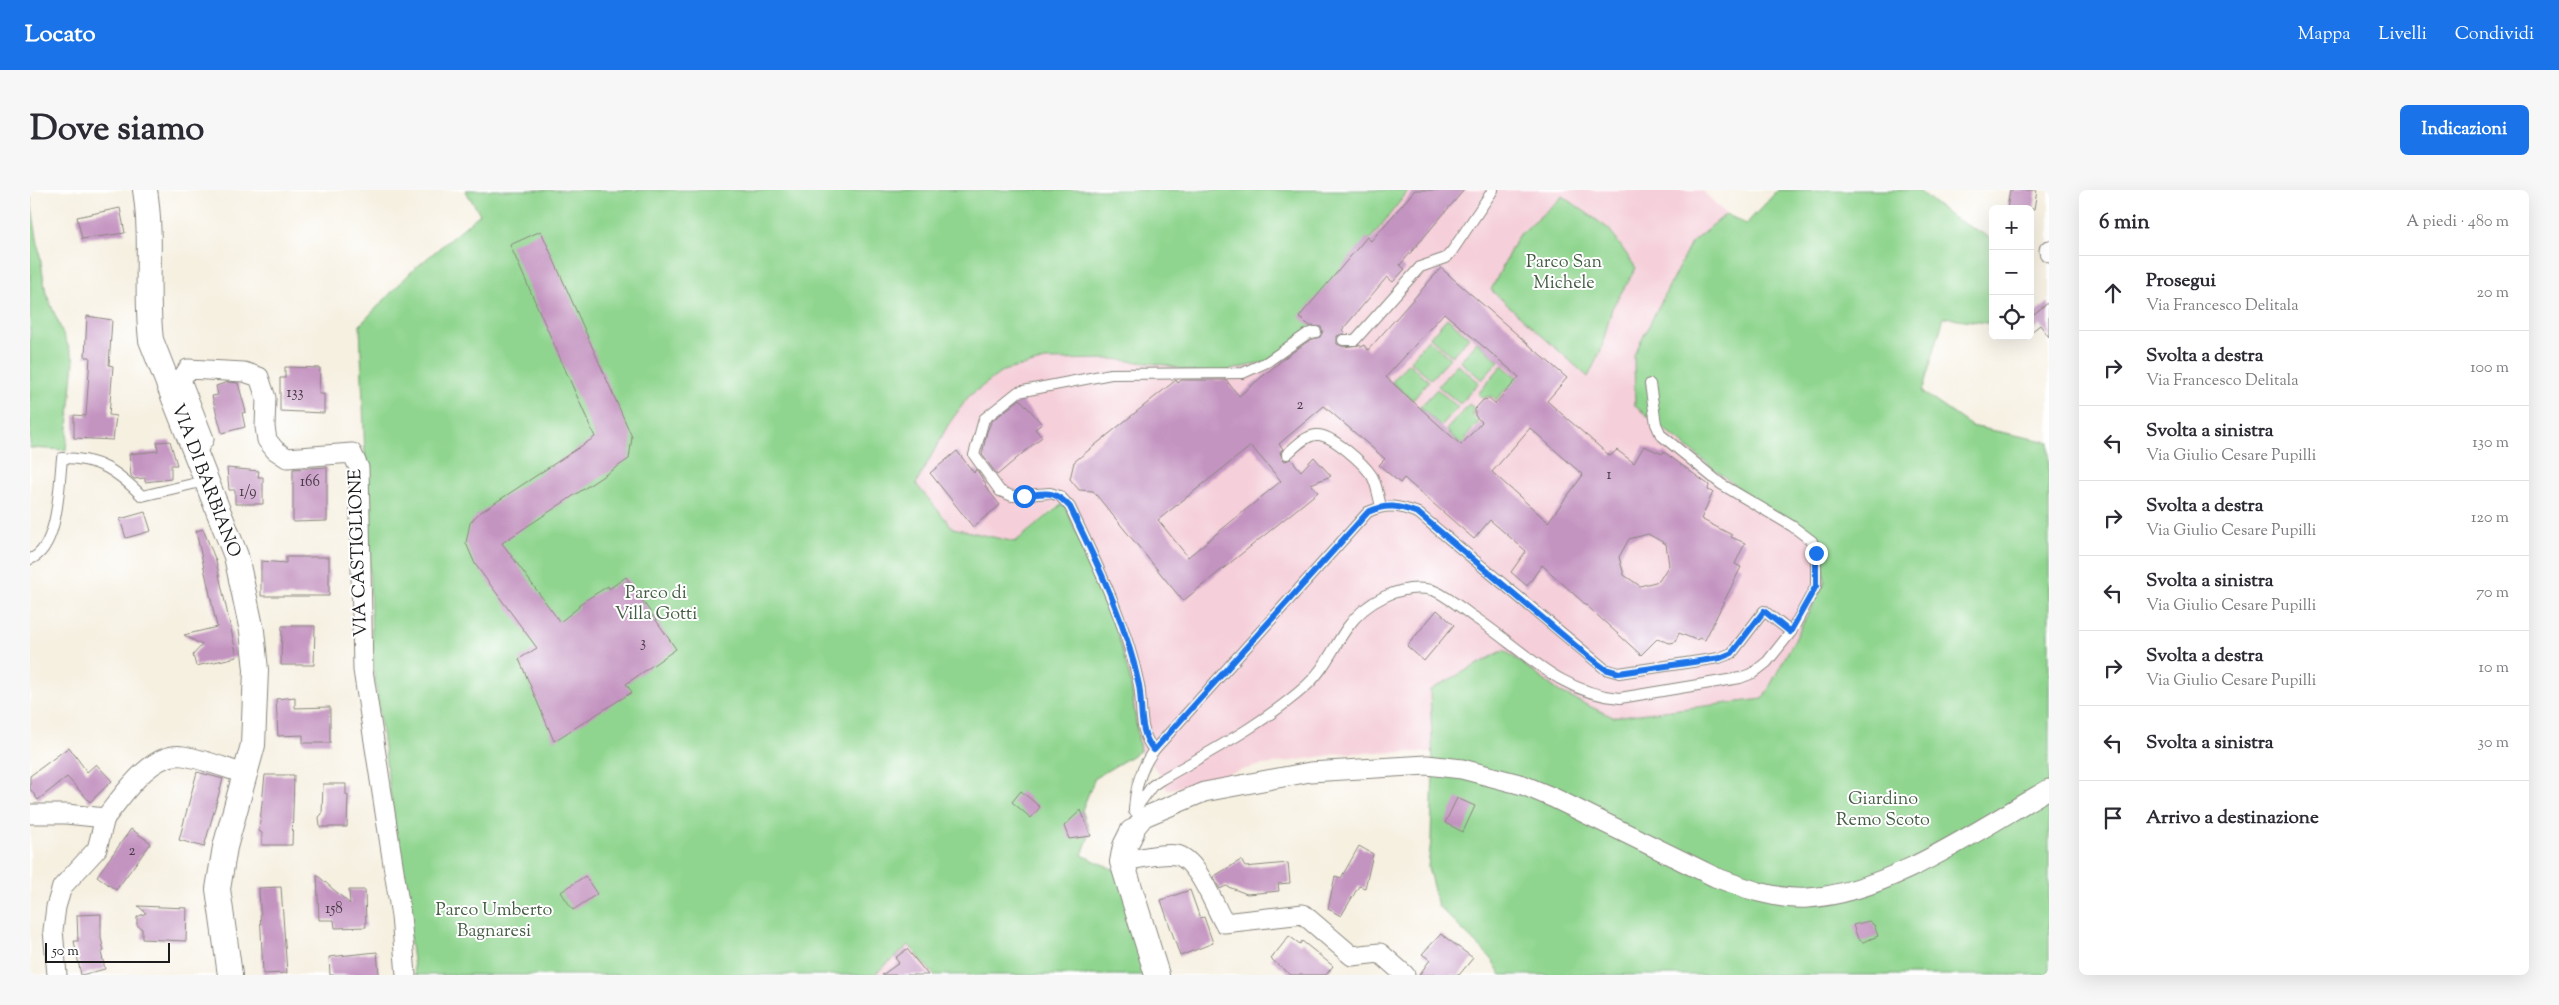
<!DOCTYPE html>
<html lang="it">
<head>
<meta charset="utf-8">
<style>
	:root { --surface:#fff; --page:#f7f7f7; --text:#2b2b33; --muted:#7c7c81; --line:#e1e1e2; --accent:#1a73e8 }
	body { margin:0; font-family:"Sorts Mill Goudy",serif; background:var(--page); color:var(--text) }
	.controls { position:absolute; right:15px; top:15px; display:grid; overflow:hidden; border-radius:8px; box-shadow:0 5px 20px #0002 }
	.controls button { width:45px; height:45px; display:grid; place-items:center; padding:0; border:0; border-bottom:1px solid var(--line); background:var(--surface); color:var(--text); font:25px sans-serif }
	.scale { position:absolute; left:15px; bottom:12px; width:125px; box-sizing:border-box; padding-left:5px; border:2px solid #1c1c1c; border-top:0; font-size:14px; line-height:18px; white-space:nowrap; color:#1c1c1c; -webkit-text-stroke:4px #fff; paint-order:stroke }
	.stop { position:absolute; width:15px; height:15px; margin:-11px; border:4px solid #1a73e8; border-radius:50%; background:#fff }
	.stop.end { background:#1a73e8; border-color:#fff; box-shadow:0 1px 5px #0008 }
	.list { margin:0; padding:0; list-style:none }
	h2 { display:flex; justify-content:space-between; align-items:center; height:65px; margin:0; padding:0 20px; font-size:21px }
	h2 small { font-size:16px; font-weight:400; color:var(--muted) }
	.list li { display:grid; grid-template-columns:32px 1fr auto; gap:15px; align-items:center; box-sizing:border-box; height:75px; padding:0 20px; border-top:1px solid var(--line) }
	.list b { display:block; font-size:19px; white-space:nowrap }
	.list p { margin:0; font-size:16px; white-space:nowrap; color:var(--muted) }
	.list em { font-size:16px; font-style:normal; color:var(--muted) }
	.icon { flex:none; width:28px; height:28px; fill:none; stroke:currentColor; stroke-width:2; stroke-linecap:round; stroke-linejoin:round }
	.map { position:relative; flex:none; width:2019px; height:785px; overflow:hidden; border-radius:8px }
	header { display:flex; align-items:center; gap:30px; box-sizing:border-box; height:70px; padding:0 25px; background:var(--accent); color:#fff }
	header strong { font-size:24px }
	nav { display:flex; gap:28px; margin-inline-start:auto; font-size:18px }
	.intro { display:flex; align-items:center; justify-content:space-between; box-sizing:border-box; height:120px; padding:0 30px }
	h1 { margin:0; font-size:35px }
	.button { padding:12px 22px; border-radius:8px; background:var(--accent); color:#fff; font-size:18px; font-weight:700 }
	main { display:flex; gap:30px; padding:0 30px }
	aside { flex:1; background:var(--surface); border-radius:8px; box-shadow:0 5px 20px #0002 }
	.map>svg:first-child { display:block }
	.built { fill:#f5cfd9 }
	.green { fill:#90d58f; stroke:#567856 }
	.building { fill:#c494c1; fill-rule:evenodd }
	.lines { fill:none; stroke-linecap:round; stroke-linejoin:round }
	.service-casing { stroke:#89867e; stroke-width:12 }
	.minor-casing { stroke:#89867e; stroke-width:21 }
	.tertiary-casing { stroke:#89867e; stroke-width:26 }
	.service { stroke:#fff; stroke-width:10 }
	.minor { stroke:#fff; stroke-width:19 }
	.tertiary { stroke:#fff; stroke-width:24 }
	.route { stroke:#1a73e8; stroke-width:6 }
	.labels { text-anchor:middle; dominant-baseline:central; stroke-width:4; stroke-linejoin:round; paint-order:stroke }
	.number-label { font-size:15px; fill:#463a45 }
	.park-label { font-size:18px; fill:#455d44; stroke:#fff }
	.street-label { font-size:18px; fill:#1c1c1c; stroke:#fff }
</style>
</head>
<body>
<header>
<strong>Locato</strong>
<nav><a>Mappa</a><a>Livelli</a><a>Condividi</a></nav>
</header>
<div class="intro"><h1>Dove siamo</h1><a class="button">Indicazioni</a></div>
<main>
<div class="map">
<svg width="2019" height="785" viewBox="0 0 2019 785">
	<rect width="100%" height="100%" fill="#fff"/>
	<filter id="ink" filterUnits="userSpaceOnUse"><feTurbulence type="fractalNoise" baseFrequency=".02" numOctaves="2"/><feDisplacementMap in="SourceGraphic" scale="10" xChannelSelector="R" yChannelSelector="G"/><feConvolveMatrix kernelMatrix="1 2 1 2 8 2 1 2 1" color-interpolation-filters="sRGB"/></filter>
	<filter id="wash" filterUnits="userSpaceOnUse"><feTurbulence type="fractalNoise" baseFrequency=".0096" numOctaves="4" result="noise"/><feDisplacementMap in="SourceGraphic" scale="20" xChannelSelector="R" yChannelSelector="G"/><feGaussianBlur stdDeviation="1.12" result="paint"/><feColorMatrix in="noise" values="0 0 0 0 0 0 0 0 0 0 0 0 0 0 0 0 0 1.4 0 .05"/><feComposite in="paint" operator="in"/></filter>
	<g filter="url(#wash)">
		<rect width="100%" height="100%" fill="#f6f0e1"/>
		<g class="built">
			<path d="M1379 0H1672L1696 24 1661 53 1604 165 1624 233 1716 304 1790 350 1795 391 1733 509 1583 527 1531 503 1474 461 1400 500 1402 562 1315 563 1227 576 1137 600 1128 582 1110 561 1100 488 1078 412 1034 310 985 352 923 339 886 294 918 235 939 206 973 181 1015 170 1083 169 1136 175 1178 185 1339 51Z"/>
			<path d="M879 755 904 785H844Z"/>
		</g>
		<g class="green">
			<path d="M435 0H1379L1339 51 1324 86 1277 144 1237 172 1178 185 1135 175 1083 169 1015 170 973 181 939 206 918 235 886 294 923 338 985 352 1032 314 1035 316 1078 412 1100 488 1110 561 1065 588 1052 620 1060 643 1052 665 1096 685 1137 785H904L879 755 844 785H385L343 477 330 135 382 81 450 24Z"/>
			<path d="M1748 0H1889L1920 26 1963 49V134L1914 127 1892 202 1941 236 2019 252V785H1471L1461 768 1408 716 1398 677 1401 650 1403 575 1400 500 1474 460 1531 503 1583 527 1733 509 1795 392 1790 350 1716 304 1605 216 1604 165 1661 53 1696 24 1716 34Z"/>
			<path d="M0 5 16 103 44 170 36 260 0 258Z"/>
			<path d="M1533 6 1579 39 1606 78 1582 118 1571 160 1558 187 1461 100 1487 47Z"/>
			<path d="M1417 128 1439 147 1422 166 1400 147Z"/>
			<path d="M1398 149 1420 168 1401 189 1380 171Z"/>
			<path d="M1447 152 1469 171 1452 190 1430 171Z"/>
			<path d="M1378 173 1399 191 1383 210 1362 192Z"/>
			<path d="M1427 174 1449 192 1430 214 1408 196Z"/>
			<path d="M1472 175 1491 191 1481 202 1477 198 1466 210 1462 206 1452 208 1448 204Z"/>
			<path d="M1407 199 1428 217 1411 236 1390 217Z"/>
			<path d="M1439 214 1443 217 1442 225 1449 232 1436 247 1440 251 1434 257 1416 240Z"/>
		</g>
		<g id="blocks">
			<g class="building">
				<path d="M1385 0H1434L1370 75 1375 79 1363 92 1357 87 1312 140 1315 143 1307 146V154L1313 157 1329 155 1332 157 1334 155 1338 160 1411 78 1537 188 1517 211 1580 266 1587 260 1604 273 1614 256 1632 264 1634 262 1679 295 1678 300 1683 302 1671 329 1702 345 1701 347 1715 353 1705 374 1711 377 1675 450 1670 448 1666 450 1649 443 1645 452 1640 453 1627 449 1611 465 1512 375 1497 396 1481 382 1496 361 1460 330 1444 349 1374 288 1370 293 1349 275 1355 269 1294 216 1249 254 1253 259 1250 262 1252 268 1255 271 1261 269 1271 281 1284 267 1301 286 1281 294 1288 302 1153 411 1063 301 1049 300 1040 289 1044 272 1146 190 1148 193 1152 190H1196L1209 206 1256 167 1280 150 1290 147 1293 141 1291 137 1280 136 1269 127 1337 47 1341 51ZM1414 123 1489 187 1465 214 1459 209 1453 210 1445 219V226L1452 232 1431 255 1356 187ZM1500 238 1553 285 1518 332 1462 282ZM1221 256 1251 291 1158 367 1128 330ZM1618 344 1636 354 1639 375 1629 391 1610 396 1594 385 1589 367 1599 349Z"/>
				<path d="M1980 0H2007L2004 19H1977Z"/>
				<path d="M90 18 95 43 52 49 47 27Z"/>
				<path d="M511 41 602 247 599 269 472 353 530 432 549 417 548 415 578 396 579 399 596 387 646 459 596 494 602 502 524 551 489 469 507 458 445 374 436 353 440 333 448 324 565 247 480 55Z"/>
				<path d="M2019 112V147L2010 135 2000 143V127Z"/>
				<path d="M57 126 82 130 79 175 83 176 79 225 86 226 83 250 44 248V225L56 226 60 167H55Z"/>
				<path d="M255 177 290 178 289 204H294V223L250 221V188H255Z"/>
				<path d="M198 192 208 193 216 222 212 223 215 237 192 243 182 206 188 205 186 196Z"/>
				<path d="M990 209 1012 234 1005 239 1012 247 967 285 952 264 957 242 961 232Z"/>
				<path d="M140 251 147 275H141V289L115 292V288L104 289 101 286 99 264 128 261 127 252Z"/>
				<path d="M927 261 944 283 946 279 956 294 955 296 970 315 943 337 900 283Z"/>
				<path d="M297 277V331L263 332V279Z"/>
				<path d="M197 278 229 281 228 287H233V314H205V300H199Z"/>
				<path d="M115 322 121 341 96 348 90 329Z"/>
				<path d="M173 339 186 371 207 467 166 476 163 465 172 455 154 445 187 437 166 341Z"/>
				<path d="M256 367H299V406H231V371L256 373Z"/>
				<path d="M1407 420 1424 435 1394 471 1377 456Z"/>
				<path d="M252 436H285L284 475H251Z"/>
				<path d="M265 507V518L300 517V553H273V545L248 546 246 509Z"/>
				<path d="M39 557 57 582 66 574 82 591 60 612 37 587 8 610 0 599V586Z"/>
				<path d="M167 582 193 589 174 657 149 650Z"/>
				<path d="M235 585H264L262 655H232V643L229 641Z"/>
				<path d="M293 594H316V605H318L317 637H290L289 627 292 624Z"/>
				<path d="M991 601 1010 617 1001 628 982 612Z"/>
				<path d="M1427 608 1445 616 1433 642 1415 633Z"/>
				<path d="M1051 620 1061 646 1039 649 1034 636Z"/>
				<path d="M101 639 121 653 86 700 67 686Z"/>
				<path d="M1329 656 1343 664 1335 698 1329 696 1311 726 1298 719 1305 686 1311 688Z"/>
				<path d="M1211 670 1215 677 1258 673 1260 693 1248 694 1249 701 1217 704 1196 696 1190 699 1183 687Z"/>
				<path d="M287 685 320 714 319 700H335L336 737 305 738 304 730H289Z"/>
				<path d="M555 686 567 704 543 720 531 702Z"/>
				<path d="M251 697 257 783 233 784 229 698Z"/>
				<path d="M1160 700 1170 728 1174 727 1183 753 1150 766 1131 710Z"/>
				<path d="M108 716 157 718 156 751 112 749V739L107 735V727L116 723Z"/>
				<path d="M71 724V748L74 761 71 762 75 779 51 785 44 751H48L47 725Z"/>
				<path d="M1839 731 1844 735 1848 746 1833 752 1828 749 1823 735Z"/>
				<path d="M1411 744 1443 768 1429 785H1389L1400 770 1392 764Z"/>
				<path d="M1259 746 1270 754 1272 751 1303 776 1296 785H1261L1241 769Z"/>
				<path d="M877 759 898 785H852L869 773 865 768Z"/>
				<path d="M347 762 349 785H300L299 767Z"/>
			</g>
		</g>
	</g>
	<g filter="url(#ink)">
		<use href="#blocks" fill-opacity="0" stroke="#89867e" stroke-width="1"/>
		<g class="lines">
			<g class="service-casing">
				<g id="service">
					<path d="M1313 150H1325L1390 77 1416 68 1422 61 1463 0"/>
					<path d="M1257 264C1265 257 1275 246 1286 245 1301 243 1334 274 1342 286 1347 295 1348 306 1351 316"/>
					<path d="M0 369C29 359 29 294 32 268 69 268 87 281 112 306L175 291"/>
					<path d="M1124 560C1108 542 1113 517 1109 495 1096 432 1067 375 1040 317L1030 306 1020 303 982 306 970 301 944 265 954 229 988 202 1081 184 1213 183 1237 172 1277 144 1286 142"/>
					<path d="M1104 620C1105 598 1110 579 1124 560L1338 322C1357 313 1369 316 1388 323L1575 479 1589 483 1689 468 1702 463 1734 421 1761 442"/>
					<path d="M1104 621 1122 596 1129 591C1179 562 1232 535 1276 496 1294 480 1303 458 1317 438 1335 412 1370 393 1402 400 1413 403 1434 420 1444 427 1491 458 1530 504 1590 508L1710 488 1723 483 1737 472 1761 442 1786 396V363L1782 351 1762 336 1691 294 1631 245 1626 234 1620 194"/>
				</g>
			</g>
			<g class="minor-casing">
				<g id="minor">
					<path d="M2019 60V62"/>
					<path d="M164 264 174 249 151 190 158 179 214 182 229 187 236 208 235 237 237 250 245 260 257 268 322 263 329 278 333 480 371 726 376 785"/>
					<path d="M0 624H36L75 628C92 607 121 561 153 566 173 569 195 578 215 584"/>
					<path d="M1102 642 1114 627 1174 602 1280 582 1397 575 1432 579 1493 595 1524 608 1685 687C1714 698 1746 710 1778 708 1859 703 1949 639 2019 599"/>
					<path d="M1092 672C1104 669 1133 663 1146 665 1167 668 1184 715 1194 733L1273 724 1322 766 1350 763 1375 785"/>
					<path d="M27 785 23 740 26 717 32 697 67 659 75 628"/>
				</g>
			</g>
			<g class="tertiary-casing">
				<g id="tertiary">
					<path d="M115 0C123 51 115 99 121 150L206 366 222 441 226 480 223 555 195 657 188 699 200 785"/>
					<path d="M1102 642 1095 656 1092 672 1127 785"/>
				</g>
			</g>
			<use href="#service" class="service"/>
			<use href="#minor" class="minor"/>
			<use href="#tertiary" class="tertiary"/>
		</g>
	</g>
	<g class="lines" filter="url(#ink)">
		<path class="route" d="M994 306C1016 303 1024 299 1040 317 1068 375 1096 432 1109 495 1113 517 1108 542 1124 560L1338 322C1357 313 1369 316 1388 323L1553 462 1575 479 1589 483 1690 468 1702 463 1734 421 1760 442 1786 396V363"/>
	</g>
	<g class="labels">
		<g class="number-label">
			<text x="265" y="203">133</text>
			<text x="1270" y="215">2</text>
			<text x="1579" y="285">1</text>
			<text x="280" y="292">166</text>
			<text x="218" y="302">1/9</text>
			<text x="613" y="453">3</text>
			<text x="102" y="661">2</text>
			<text x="304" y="719">158</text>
		</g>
		<g class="park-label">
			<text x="1534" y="73">Parco San<tspan x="1534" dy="21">Michele</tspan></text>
			<text x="626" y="404">Parco di<tspan x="626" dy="21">Villa Gotti</tspan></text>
			<text x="1853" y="610">Giardino<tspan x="1853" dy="21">Remo Scoto</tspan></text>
			<text x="464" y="721">Parco Umberto<tspan x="464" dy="21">Bagnaresi</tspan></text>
		</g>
		<g class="street-label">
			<text transform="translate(175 291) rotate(69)">VIA DI BARBIANO</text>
			<text transform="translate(329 363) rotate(-92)">VIA CASTIGLIONE</text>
		</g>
	</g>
</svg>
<div class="controls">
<button>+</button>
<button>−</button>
<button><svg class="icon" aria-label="locate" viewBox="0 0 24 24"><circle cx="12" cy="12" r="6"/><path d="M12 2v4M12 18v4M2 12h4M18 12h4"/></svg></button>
</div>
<div class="scale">50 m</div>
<div class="stop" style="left:994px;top:306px"></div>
<div class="stop end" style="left:1786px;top:363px"></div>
</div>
<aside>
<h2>6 min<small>A piedi · 480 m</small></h2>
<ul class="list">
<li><svg class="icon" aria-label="ahead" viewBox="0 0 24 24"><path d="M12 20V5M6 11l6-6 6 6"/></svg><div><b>Prosegui</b><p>Via Francesco Delitala</p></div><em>20 m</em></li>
<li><svg class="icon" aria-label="right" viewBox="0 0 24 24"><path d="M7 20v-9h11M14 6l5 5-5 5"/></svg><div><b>Svolta a destra</b><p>Via Francesco Delitala</p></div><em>100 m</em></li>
<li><svg class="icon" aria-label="left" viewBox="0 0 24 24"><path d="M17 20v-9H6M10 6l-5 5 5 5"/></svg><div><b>Svolta a sinistra</b><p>Via Giulio Cesare Pupilli</p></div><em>130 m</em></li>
<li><svg class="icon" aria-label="right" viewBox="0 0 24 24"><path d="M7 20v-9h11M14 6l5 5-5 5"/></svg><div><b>Svolta a destra</b><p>Via Giulio Cesare Pupilli</p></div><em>120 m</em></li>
<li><svg class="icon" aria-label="left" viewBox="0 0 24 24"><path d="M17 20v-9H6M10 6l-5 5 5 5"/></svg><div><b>Svolta a sinistra</b><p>Via Giulio Cesare Pupilli</p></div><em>70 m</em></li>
<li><svg class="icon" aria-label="right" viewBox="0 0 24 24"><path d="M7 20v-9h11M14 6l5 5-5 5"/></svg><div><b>Svolta a destra</b><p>Via Giulio Cesare Pupilli</p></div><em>10 m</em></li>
<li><svg class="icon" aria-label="left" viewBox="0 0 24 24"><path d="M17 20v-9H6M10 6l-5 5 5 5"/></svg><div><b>Svolta a sinistra</b></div><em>30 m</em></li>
<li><svg class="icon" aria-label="arrive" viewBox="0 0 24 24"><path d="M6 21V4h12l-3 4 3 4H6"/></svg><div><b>Arrivo a destinazione</b></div></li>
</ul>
</aside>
</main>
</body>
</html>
